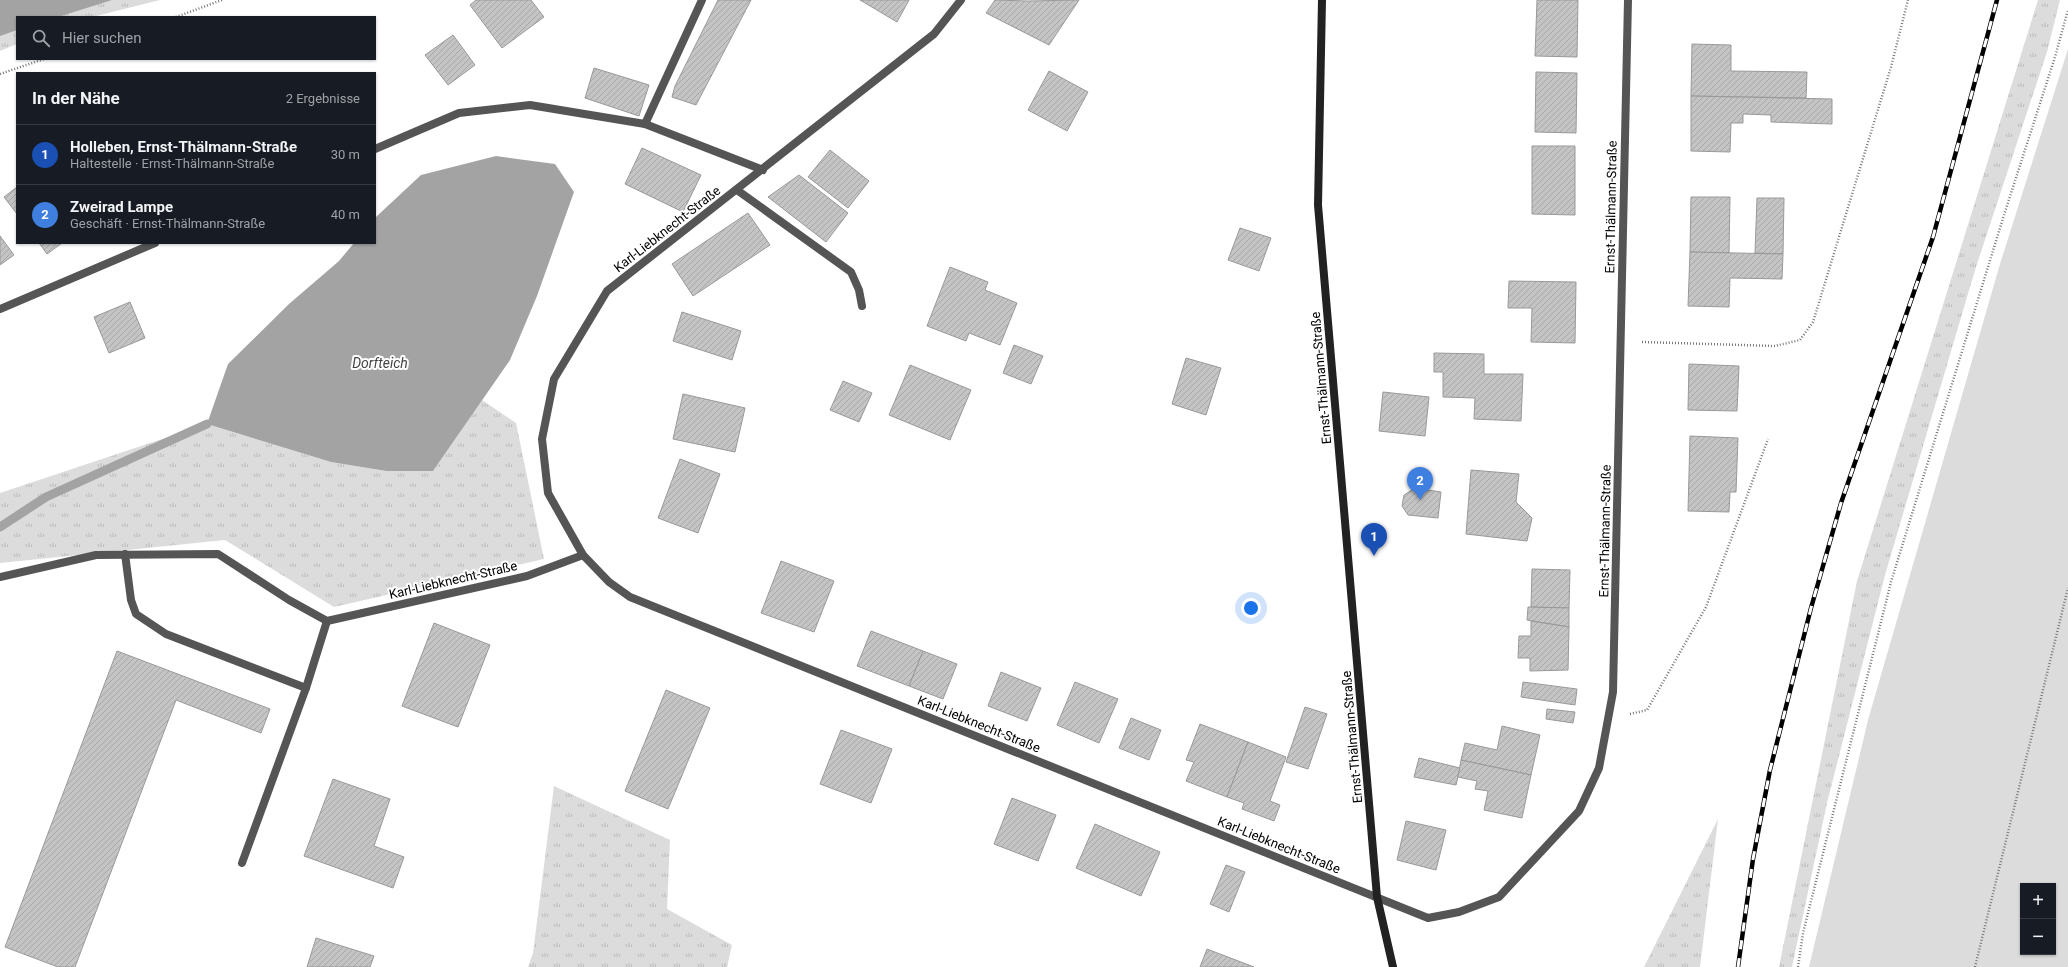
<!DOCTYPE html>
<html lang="de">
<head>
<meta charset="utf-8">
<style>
	:root { --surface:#171b24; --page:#20242c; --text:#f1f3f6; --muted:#9ea1a6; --line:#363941; --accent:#d93025 }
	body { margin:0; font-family:Roboto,sans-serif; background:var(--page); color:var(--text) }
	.controls { position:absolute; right:12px; bottom:12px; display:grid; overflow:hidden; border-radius:0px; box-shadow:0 1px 3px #0004 }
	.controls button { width:36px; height:36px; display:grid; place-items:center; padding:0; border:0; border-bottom:1px solid var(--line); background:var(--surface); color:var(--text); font:20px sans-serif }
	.you { position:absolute; left:1251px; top:608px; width:14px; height:14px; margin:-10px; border:3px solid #fff; border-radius:50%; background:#1a73e8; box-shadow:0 0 0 6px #1a73e833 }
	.badge { display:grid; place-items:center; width:26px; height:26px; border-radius:50%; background:var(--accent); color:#fff; font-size:13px; font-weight:700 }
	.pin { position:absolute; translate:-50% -33px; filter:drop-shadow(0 1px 2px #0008) }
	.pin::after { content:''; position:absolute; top:21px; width:14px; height:12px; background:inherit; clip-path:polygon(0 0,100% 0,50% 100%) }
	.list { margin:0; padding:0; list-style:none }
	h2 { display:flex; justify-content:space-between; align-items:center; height:52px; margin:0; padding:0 16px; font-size:17px }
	h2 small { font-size:13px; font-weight:400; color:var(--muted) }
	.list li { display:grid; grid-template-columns:26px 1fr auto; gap:12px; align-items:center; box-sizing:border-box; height:60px; padding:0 16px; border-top:1px solid var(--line) }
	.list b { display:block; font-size:15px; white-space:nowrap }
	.list p { margin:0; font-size:13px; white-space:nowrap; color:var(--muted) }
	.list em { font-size:13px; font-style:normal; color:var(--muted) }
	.icon { flex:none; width:22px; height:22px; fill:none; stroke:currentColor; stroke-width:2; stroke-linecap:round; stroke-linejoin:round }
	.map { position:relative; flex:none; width:2068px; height:967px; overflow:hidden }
	.search { position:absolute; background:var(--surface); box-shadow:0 1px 3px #0004; left:16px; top:16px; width:360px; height:44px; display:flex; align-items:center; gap:10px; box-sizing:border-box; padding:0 14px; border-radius:0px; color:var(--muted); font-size:15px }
	.panel { position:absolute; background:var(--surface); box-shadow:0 1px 3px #0004; left:16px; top:72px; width:360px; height:172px; border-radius:0px }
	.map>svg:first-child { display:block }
	.grass { fill:url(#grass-tufts) }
	.green { fill:#dcdcdc; fill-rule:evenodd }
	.water { fill:#a3a3a3 }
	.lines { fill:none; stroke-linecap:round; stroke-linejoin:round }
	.stream { stroke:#a3a3a3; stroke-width:9 }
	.building { fill:url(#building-hatch); stroke:#999 }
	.path { stroke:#777; stroke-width:2.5; stroke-dasharray:1 2; stroke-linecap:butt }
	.service { stroke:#555; stroke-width:8 }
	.minor { stroke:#555; stroke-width:8 }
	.secondary { stroke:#222; stroke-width:8 }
	.rail-casing { stroke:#000; stroke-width:4.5 }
	.rail { stroke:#fff; stroke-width:3; stroke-dasharray:9; stroke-linecap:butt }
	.labels { text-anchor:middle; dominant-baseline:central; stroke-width:4; stroke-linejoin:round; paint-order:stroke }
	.street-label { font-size:13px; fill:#000; stroke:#fff }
	.water-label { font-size:14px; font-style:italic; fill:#444; stroke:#fff }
</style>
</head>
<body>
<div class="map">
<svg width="2068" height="967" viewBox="0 0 2068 967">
	<defs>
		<pattern id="grass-tufts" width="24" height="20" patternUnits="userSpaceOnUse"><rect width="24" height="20" fill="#dcdcdc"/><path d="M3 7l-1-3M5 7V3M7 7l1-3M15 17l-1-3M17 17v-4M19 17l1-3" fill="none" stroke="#bbb"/></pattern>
		<pattern id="building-hatch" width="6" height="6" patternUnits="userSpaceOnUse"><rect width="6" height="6" fill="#c4c4c4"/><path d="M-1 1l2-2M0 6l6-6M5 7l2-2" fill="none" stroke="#a7a7a7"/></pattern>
	</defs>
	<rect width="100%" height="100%" fill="#fff"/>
	<g class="grass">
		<path d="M0 0H160L92 17H17V44L0 51Z"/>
		<path d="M2038 0H2060L2047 52 1975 270 1885 575 1827 803 1792 967H1779L1857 581Z"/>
		<path d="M482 400 516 423 544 559 334 607 225 540 0 563V493L207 424 331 462 386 471H433Z"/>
		<path d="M554 786 670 840 667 909 732 945 727 967H528L533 953Z"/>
		<path d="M1718 819 1700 967H1644Z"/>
	</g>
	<path class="green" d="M2068 49V967H1809L1868 720 2000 264ZM2023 886H2053V952H2023Z"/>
	<g class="water">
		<path d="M0 0H112L58 17H17V30L0 36Z"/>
		<path d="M496 156 555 164 574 192 537 296 510 360 433 471H386L331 462 207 424 228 364 289 304 339 261 354 243H375V218L377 216 421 175Z"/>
	</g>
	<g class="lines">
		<path class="stream" d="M0 527 46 497 207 424"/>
	</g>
	<g class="building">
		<path d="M476 0H531L544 17 502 48 470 5Z"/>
		<path d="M718 0H751L696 105 672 97 675 86Z"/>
		<path d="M860 0H909L897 22Z"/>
		<path d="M995 0 1028 1 1079 0 1049 45 986 13Z"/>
		<path d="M1537 0H1578L1577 57 1535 56Z"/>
		<path d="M453 35 475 65 448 85 425 55Z"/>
		<path d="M1692 44 1731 45V71L1807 72 1806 98 1691 96Z"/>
		<path d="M594 68 649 85 639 116 585 98Z"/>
		<path d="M1049 71 1088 92 1067 131 1028 110Z"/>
		<path d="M1536 72 1577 73 1576 133 1535 132Z"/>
		<path d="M1691 96 1832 99V124L1771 122V115L1743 114V123H1731L1730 152 1691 151Z"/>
		<path d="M1532 146H1575V215L1532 214Z"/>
		<path d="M642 148 701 175 683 212 625 184Z"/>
		<path d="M830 150 869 181 848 208 808 177Z"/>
		<path d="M799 175 848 213 826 242 768 197Z"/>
		<path d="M17 187V214L4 197Z"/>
		<path d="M1691 197H1730L1729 253 1690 252Z"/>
		<path d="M1757 198H1784L1783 254 1755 253Z"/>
		<path d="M748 213 770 245 693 296 672 264Z"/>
		<path d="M1240 228 1271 238 1259 271 1228 260Z"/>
		<path d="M0 236 14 255 0 265Z"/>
		<path d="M39 243H62L47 254Z"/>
		<path d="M1690 252 1783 254 1782 279 1730 278 1729 307 1688 306Z"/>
		<path d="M950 267 988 282 985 290 1017 303 1000 345 969 333 966 341 927 326Z"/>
		<path d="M1509 281 1576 282 1575 343 1531 342 1532 308H1508Z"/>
		<path d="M130 302 145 338 109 353 94 317Z"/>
		<path d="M682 312 741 331 732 360 673 341Z"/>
		<path d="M1014 345 1043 356 1031 384 1003 373Z"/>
		<path d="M1434 353 1484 354V374H1523L1521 421 1474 419 1475 398 1443 397V372H1434Z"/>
		<path d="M1186 358 1221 368 1206 415 1172 404Z"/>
		<path d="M1689 364 1739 366 1737 411 1688 410Z"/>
		<path d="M910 365 971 390 950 440 889 415Z"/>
		<path d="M843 381 872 393 859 422 830 410Z"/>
		<path d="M1383 392 1429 397 1425 436 1379 431Z"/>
		<path d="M683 394 745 408 735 452 673 439Z"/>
		<path d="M1690 436 1738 438 1736 492H1730L1729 512 1688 511Z"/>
		<path d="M680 459 720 474 698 533 658 518Z"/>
		<path d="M1471 470 1519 474 1516 502 1532 518 1527 541 1466 534Z"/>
		<path d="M1415 488 1441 492 1438 518 1408 515 1402 506 1404 495Z"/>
		<path d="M781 561 834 581 814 632 761 613Z"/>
		<path d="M1532 569 1570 570 1569 608 1531 607Z"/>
		<path d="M1528 607 1569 608V627L1527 620Z"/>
		<path d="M1531 621 1569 627 1568 670 1530 671V658H1518L1519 636H1531Z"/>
		<path d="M434 623 490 645 458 727 402 706Z"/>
		<path d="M871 631 923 651 909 686 857 666Z"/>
		<path d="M117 651 270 709 261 733 176 700 75 967H58L5 947Z"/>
		<path d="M923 651 957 664 943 699 909 686Z"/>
		<path d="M1001 672 1041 688 1027 721 988 706Z"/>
		<path d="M1075 682 1118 699 1099 743 1057 725Z"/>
		<path d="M1523 682 1577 689 1575 705 1521 697Z"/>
		<path d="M666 690 710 708 668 809 625 791Z"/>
		<path d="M1305 707 1327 714 1308 769 1286 762Z"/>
		<path d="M1547 709 1575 712 1573 723 1546 719Z"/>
		<path d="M1131 718 1161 730 1149 760 1119 748Z"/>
		<path d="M1200 724 1248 742 1227 797 1186 781 1194 762 1186 760Z"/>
		<path d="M1502 726 1540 735 1531 775 1461 760 1465 743 1497 750Z"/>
		<path d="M841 730 892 749 871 803 820 784Z"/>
		<path d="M1248 742 1286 757 1270 801 1280 805 1274 821 1242 809 1244 803 1227 797Z"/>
		<path d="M1419 758 1460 768 1456 785 1414 777Z"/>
		<path d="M1461 760 1531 775 1522 818 1484 810 1488 791 1475 789 1477 781 1458 777Z"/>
		<path d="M333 779 390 799 374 846 404 857 393 888 304 856Z"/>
		<path d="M1012 798 1056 815 1038 861 994 844Z"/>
		<path d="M1406 821 1446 830 1436 870 1397 860Z"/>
		<path d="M1095 824 1160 852 1141 896 1076 868Z"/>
		<path d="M1226 865 1245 872 1229 912 1210 904Z"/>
		<path d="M316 938 374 956 370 967H307Z"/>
		<path d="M1207 949 1254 967H1200Z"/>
	</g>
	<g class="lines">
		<g class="path">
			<path d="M176 17 222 0"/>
			<path d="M0 74 44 59"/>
			<path d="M1642 342 1775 346 1800 340 1813 322 1891 67 1908 0"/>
			<path d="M1630 714 1647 710 1706 607 1768 439"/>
			<path d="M1798 967 1803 933 1891 582 2004 215 2055 57 2068 10"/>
			<path d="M1975 967 2068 588"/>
		</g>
		<g class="service">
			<path d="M375 149 459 113 530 105 645 124 702 0"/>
			<path d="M737 190 851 272 859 290 862 306"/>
			<path d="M0 309 155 243"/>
			<path d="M125 554 131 600 136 614 166 634 306 688"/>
		</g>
		<g class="minor">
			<path d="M961 0 934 34 607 291 554 379 542 439 548 493 583 555 609 582 630 597 1428 918 1459 912 1499 897 1579 811 1599 768 1613 692 1628 0"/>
			<path d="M645 124 763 170"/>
			<path d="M0 577 96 555 218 554 289 600 327 621 527 576 583 555"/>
			<path d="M242 863 306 688 327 621"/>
		</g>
		<path class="secondary" d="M1322 0 1318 205 1377 897 1393 967"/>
		<g class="rail-casing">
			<path id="rail" d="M1738 967 1753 859 1770 770 1811 608 1841 503 1933 237 1997 0"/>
		</g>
		<use href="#rail" class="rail"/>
	</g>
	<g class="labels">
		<g class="street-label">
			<text transform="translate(1611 207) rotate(-89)">Ernst-Thälmann-Straße</text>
			<text transform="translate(667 229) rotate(-38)">Karl-Liebknecht-Straße</text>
			<text transform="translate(1321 378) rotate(-95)">Ernst-Thälmann-Straße</text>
			<text transform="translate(1605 531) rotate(-89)">Ernst-Thälmann-Straße</text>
			<text transform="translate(453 580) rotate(-13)">Karl-Liebknecht-Straße</text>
			<text transform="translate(979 724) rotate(22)">Karl-Liebknecht-Straße</text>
			<text transform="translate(1352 737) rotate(-95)">Ernst-Thälmann-Straße</text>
			<text transform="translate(1279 845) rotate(22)">Karl-Liebknecht-Straße</text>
		</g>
		<g class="water-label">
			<text x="380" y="363">Dorfteich</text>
		</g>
	</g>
</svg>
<div class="controls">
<button>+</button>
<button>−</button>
</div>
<div class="you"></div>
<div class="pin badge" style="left:1374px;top:556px;background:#1a4fb4">1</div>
<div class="pin badge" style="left:1420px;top:500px;background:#3f7fe0">2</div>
<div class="search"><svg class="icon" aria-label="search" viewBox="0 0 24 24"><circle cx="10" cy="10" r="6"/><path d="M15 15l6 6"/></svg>Hier suchen</div>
<section class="panel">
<h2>In der Nähe<small>2 Ergebnisse</small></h2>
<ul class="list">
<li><span class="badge" style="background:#1a4fb4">1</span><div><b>Holleben, Ernst-Thälmann-Straße</b><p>Haltestelle · Ernst-Thälmann-Straße</p></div><em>30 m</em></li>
<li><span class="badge" style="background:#3f7fe0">2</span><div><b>Zweirad Lampe</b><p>Geschäft · Ernst-Thälmann-Straße</p></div><em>40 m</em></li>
</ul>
</section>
</div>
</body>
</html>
